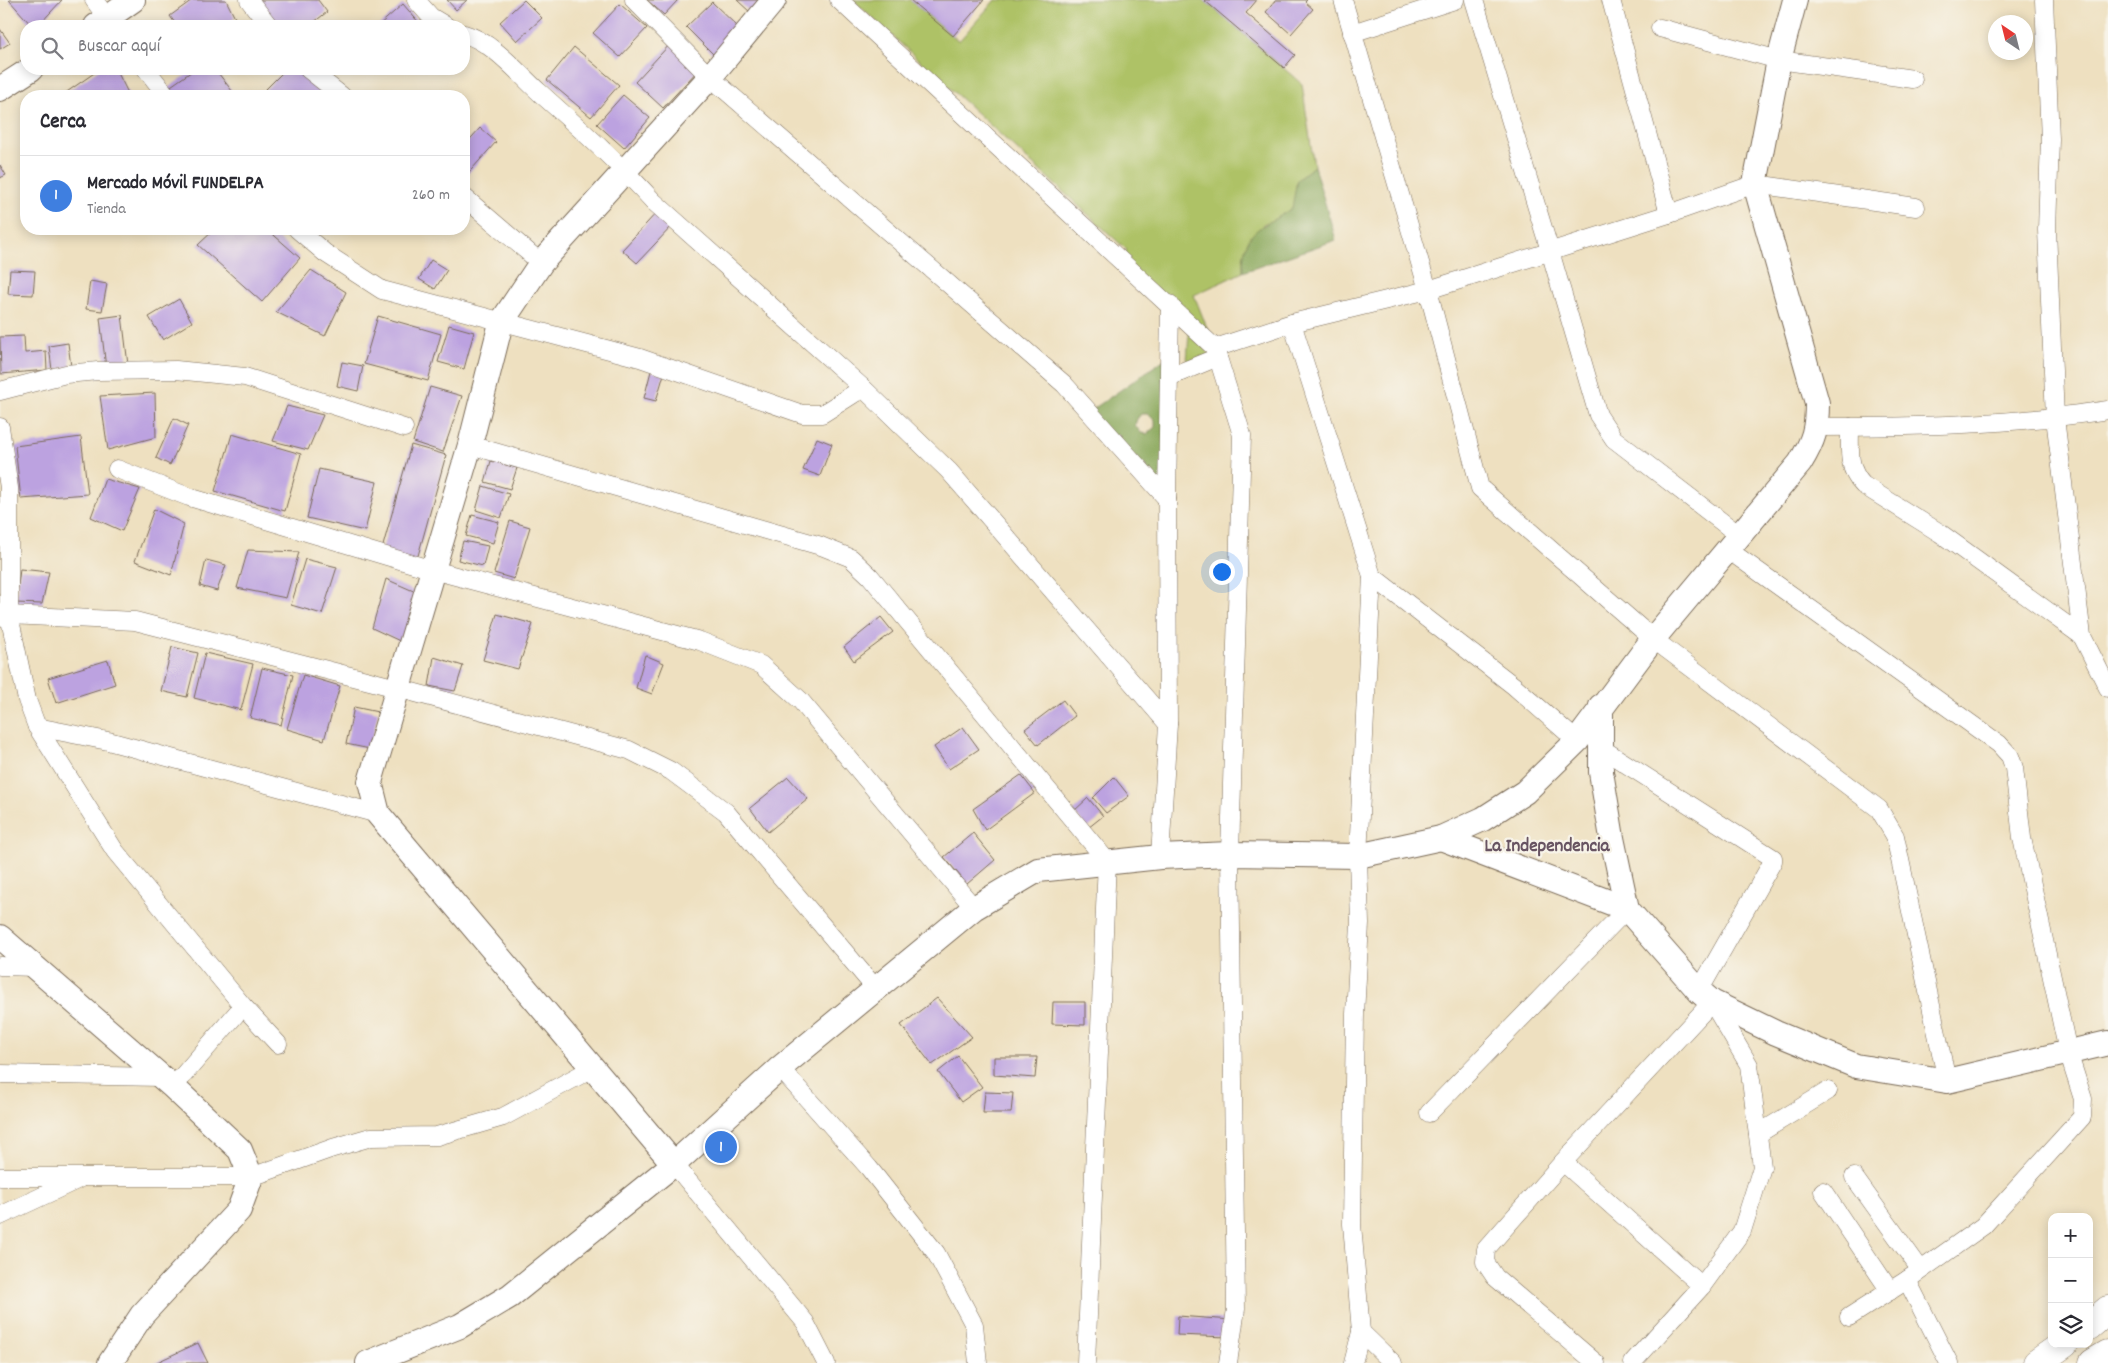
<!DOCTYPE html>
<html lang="es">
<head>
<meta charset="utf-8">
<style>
	:root { --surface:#fff; --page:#f7f7f7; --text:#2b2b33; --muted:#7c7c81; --line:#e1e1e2; --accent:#111827 }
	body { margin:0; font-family:Dekko,sans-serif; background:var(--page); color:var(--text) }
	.controls { position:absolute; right:15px; bottom:15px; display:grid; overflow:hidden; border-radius:10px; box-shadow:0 2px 12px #0003 }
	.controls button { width:45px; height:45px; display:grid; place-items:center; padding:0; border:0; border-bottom:1px solid var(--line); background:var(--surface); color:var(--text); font:25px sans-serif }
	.compass { position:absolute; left:1988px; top:15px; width:45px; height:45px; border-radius:50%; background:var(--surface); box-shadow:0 2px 12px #0003; rotate:325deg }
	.you { position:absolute; left:1221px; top:571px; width:18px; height:18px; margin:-12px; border:4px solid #fff; border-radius:50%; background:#1a73e8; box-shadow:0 0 0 8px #1a73e833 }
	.badge { display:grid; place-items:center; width:32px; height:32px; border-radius:50%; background:var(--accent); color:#fff; font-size:16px; font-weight:700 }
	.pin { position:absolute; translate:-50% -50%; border:2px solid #fff; box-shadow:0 1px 5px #0006 }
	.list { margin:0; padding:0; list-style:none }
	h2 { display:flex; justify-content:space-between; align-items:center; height:65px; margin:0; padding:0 20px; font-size:21px }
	h2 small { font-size:16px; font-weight:400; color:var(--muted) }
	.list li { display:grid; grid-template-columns:32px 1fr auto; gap:15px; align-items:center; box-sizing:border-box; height:80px; padding:0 20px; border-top:1px solid var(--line) }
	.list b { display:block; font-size:19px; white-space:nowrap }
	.list p { margin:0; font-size:16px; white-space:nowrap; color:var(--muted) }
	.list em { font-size:16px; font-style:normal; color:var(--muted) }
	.icon { flex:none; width:28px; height:28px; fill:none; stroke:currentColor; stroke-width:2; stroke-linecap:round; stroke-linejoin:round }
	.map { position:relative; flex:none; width:2108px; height:1363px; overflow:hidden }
	.search { position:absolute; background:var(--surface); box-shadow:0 2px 12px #0003; left:20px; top:20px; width:450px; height:55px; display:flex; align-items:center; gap:12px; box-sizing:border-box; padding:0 18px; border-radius:20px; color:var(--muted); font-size:19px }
	.panel { position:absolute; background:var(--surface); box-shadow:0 2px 12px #0003; left:20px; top:90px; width:450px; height:145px; border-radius:20px }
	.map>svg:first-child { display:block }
	.green { fill:#aec266; stroke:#747642 }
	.forest { fill:#8aa85b; stroke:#62693c; fill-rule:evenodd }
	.building { fill:#bca2e0 }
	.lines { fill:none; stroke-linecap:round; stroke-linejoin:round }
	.street-casing { stroke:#7a6a57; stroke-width:19 }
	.secondary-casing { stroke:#7a6a57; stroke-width:26 }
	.highway-casing { stroke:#7a6a57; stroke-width:29 }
	.street { stroke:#fff; stroke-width:18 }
	.secondary { stroke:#fff; stroke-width:24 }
	.highway { stroke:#fff; stroke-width:28 }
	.labels { text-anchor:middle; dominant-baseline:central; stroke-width:4.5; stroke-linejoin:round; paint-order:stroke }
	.neighbourhood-label { font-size:19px; font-weight:bold; fill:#685462; stroke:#f7f3e8 }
</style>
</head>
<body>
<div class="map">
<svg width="2108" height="1363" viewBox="0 0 2108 1363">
	<rect width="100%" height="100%" fill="#f7f3e8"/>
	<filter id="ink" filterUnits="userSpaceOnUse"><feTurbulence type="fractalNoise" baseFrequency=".02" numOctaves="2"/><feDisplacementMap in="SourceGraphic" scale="10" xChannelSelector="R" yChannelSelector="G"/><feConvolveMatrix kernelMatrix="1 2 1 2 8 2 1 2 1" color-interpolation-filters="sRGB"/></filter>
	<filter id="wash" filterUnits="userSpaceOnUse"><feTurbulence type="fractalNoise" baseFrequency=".0096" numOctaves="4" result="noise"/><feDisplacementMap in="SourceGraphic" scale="20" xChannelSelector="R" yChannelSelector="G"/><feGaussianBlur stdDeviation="1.12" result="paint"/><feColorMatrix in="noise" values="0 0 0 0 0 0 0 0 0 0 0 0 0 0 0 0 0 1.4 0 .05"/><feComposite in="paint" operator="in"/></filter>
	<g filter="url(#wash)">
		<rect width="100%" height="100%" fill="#eee0c0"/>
		<g class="green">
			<path d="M853 0H910L959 41 995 0H1204L1302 84 1314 166 1297 180 1293 208 1280 217 1263 224 1243 259V272L1194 295 1215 348 1120 258 1127 250Z"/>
			<path d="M1189 332 1210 354 1187 362Z"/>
		</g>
		<g class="forest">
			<path d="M1314 166 1336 240 1243 272C1242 227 1261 230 1292 208L1297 180Z"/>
			<path d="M1169 356 1167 499 1089 412ZM1141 414H1148L1155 421V427L1147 434 1141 433 1135 425 1137 419Z"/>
		</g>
		<g id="blocks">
			<g class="building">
				<path d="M9 0H62L38 26H32Z"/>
				<path d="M192 0H226L235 18 223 26H177L170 16Z"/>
				<path d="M256 0H318L327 12 309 26H277Z"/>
				<path d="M447 0H467L456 10Z"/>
				<path d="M524 0 542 18 517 41 500 22Z"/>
				<path d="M647 0H678L664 15Z"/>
				<path d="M737 0H763L751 13Z"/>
				<path d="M910 0H984L953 36Z"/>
				<path d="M1204 0H1257L1246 13 1295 55 1284 68Z"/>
				<path d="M1276 0H1307L1305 2 1313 9 1291 34 1266 12Z"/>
				<path d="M712 2 739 28 713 54 686 27Z"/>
				<path d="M403 4 420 24 418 26H378Z"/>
				<path d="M620 4 647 28 620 57 593 33Z"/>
				<path d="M0 29 10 43 0 49Z"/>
				<path d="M671 43 699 69 663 108 635 82Z"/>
				<path d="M574 47 619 85 591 117 547 80Z"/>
				<path d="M100 69H116L129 95 126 96H61Z"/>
				<path d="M195 69H215L236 96H174L168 88Z"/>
				<path d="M286 69H301L324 91 318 96H264L261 94Z"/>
				<path d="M623 95 650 118 624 148 597 124Z"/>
				<path d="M480 128 496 142 464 178V146Z"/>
				<path d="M0 165 6 175 0 178Z"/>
				<path d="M658 211 673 225 637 263 622 250Z"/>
				<path d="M215 229H267L300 258 262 302 198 245Z"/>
				<path d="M431 260 447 270 435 289 419 279Z"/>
				<path d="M10 270 35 271 33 295 8 294Z"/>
				<path d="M311 270 346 292 325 336 276 312Z"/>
				<path d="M90 281 107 284 102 311 86 309Z"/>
				<path d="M179 299 192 322 163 340 149 317Z"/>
				<path d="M122 315 128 365 106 368 100 318Z"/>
				<path d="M378 316 441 334 428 381 364 364Z"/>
				<path d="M449 325 474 332 464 369 438 362Z"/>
				<path d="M24 336 25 353 46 351 47 370 1 374 0 337Z"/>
				<path d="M68 343 71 367 52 370 49 346Z"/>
				<path d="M342 362 363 366 358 391 337 386Z"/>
				<path d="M651 371 664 374 656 401 644 398Z"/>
				<path d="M430 387 462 396 443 452 413 442Z"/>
				<path d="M155 393 156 437 108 450 100 396Z"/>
				<path d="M287 406 323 415 308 450 273 441Z"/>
				<path d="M174 418 188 425 170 465 156 458Z"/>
				<path d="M232 434 301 454 285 511 215 491Z"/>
				<path d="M81 437 88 494 21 499 15 446Z"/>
				<path d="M817 438 832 444 820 476 803 470Z"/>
				<path d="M411 445 446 455 416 563 381 553Z"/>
				<path d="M491 461 517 468 510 489 485 482Z"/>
				<path d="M319 469 377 482 365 531 307 518Z"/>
				<path d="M105 479 140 489 122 531 91 517Z"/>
				<path d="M483 486 509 494 501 518 476 510Z"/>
				<path d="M154 509 184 524 171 575 135 561Z"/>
				<path d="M472 515 499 522 493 543 466 536Z"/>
				<path d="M510 521 530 527 514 579 494 573Z"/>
				<path d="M463 541 488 546 483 566 458 560Z"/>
				<path d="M248 550 299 552 286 598 237 588Z"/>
				<path d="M305 559 337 567 322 614 291 605Z"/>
				<path d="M206 560 226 565 217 591 200 586Z"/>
				<path d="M20 569 49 572 42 604 16 603Z"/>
				<path d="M386 579 418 593 404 643 372 628Z"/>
				<path d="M497 614 533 624 518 669 483 660Z"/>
				<path d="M881 617 893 632 854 661 844 647Z"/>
				<path d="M172 647 198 653 187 697 161 691Z"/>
				<path d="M205 653 253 664 241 710 194 698Z"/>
				<path d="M645 655 664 663 652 694 636 688Z"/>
				<path d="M434 657 463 666 455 691 429 686Z"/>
				<path d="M108 660 115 684 56 703 48 678Z"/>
				<path d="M262 668 293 675 281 725 250 718Z"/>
				<path d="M303 675 340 686 324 740 287 729Z"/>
				<path d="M1063 700 1075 716 1038 745 1025 729Z"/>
				<path d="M354 707 378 712 370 749 346 744Z"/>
				<path d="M963 727 979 749 949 769 934 747Z"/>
				<path d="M1021 775 1035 793 985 830 973 809Z"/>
				<path d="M788 777 808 799 768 832 750 808Z"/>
				<path d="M1114 777 1129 796 1106 813 1093 798Z"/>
				<path d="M1088 798 1103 816 1088 828 1073 812Z"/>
				<path d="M973 833 995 860 967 884 944 857Z"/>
				<path d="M937 998 972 1037 932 1065 901 1025Z"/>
				<path d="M1053 1002H1085V1025L1052 1024Z"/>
				<path d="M958 1056 982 1087 961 1102 938 1072Z"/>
				<path d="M994 1057H1037L1035 1078 994 1075Z"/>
				<path d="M985 1092 1013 1093 1011 1113H983Z"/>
				<path d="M1178 1316 1232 1320 1227 1337 1177 1335Z"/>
				<path d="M198 1343 208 1363H155Z"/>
			</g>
		</g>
	</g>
	<g filter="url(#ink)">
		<use href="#blocks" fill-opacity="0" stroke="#7a6a57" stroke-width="1"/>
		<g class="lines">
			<g class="street-casing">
				<g id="street">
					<path d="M94 0 113 26"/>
					<path d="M249 0 269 26"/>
					<path d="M416 0 431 17 446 26"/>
					<path d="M634 0 710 77 1064 384 1167 499"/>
					<path d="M839 0 1215 348 1242 435 1230 854 1236 1309 1228 1363"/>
					<path d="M1343 0 1428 290 1480 488 1653 639 1879 809 1895 836 1947 1081"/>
					<path d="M1474 0 1550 251 1598 415 1614 439 1739 535"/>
					<path d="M1611 0 1669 214"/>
					<path d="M2044 0 2050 139 2047 230 2055 418 2082 636 2108 688"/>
					<path d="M1660 28 1779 60 1913 79"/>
					<path d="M1352 33 1455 0"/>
					<path d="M464 34C493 42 517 72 539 92 578 127 618 162 653 201L863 388 949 471 1168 724"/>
					<path d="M146 69 167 96"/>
					<path d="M308 69 342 96"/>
					<path d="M464 197 541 263"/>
					<path d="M297 229 325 253 382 290 640 358 802 414H822L863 388"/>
					<path d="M1292 323 1372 576 1358 856 1360 924 1355 1014 1352 1224 1361 1332 1353 1363"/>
					<path d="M1215 348 1292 323 1428 290 1669 214 1755 184 1916 207"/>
					<path d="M1169 377 1218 357"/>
					<path d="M0 391 66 374 98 371 176 370 245 377 404 428"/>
					<path d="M0 427 9 488V615L27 700 37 727 115 851 243 1006 278 1044"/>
					<path d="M1817 427C1915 427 2011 425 2108 410"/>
					<path d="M1850 427C1850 448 1847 469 1863 485L1940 533 2082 636"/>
					<path d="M470 445 821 546 851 558 870 576 1107 861 1086 1363"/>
					<path d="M117 469 189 497 433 570 700 641 761 665 800 700 974 908"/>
					<path d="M1727 549 1999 744 2010 756 2014 768 2022 838 2068 1052 2083 1099 2082 1117 1983 1226 1907 1280 1849 1317"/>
					<path d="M1372 576 1514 686 1577 741"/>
					<path d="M0 617 9 615 135 621 397 688 629 750 671 771 726 812 876 989"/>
					<path d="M37 727 108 741 378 814"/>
					<path d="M1601 748 1773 858V861L1699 991"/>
					<path d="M1160 857 1168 724 1167 499 1170 304"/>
					<path d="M0 966 36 967"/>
					<path d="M780 1068 869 1168 936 1253 974 1325 978 1363"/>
					<path d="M0 1074 161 1077"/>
					<path d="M173 1087 243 1006"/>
					<path d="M1429 1113 1627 909"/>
					<path d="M1758 1134 1828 1091"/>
					<path d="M1563 1162 1702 1286"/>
					<path d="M674 1164 805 1322 826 1363"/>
					<path d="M0 1177H251L333 1148 371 1137 437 1136 503 1117 593 1068"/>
					<path d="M1854 1177 1920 1269"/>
					<path d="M1823 1191 1890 1291"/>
					<path d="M0 1216 79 1179"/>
					<path d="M1907 1280 1949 1363"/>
					<path d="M1361 1332 1393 1363"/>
					<path d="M1596 1363 1495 1277 1485 1262 1486 1249 1563 1162 1712 1002 1749 1065 1762 1167 1742 1231 1702 1286 1632 1363"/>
				</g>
			</g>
			<g class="secondary-casing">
				<g id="secondary">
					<path d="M96 26 133 0"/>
					<path d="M0 89 31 69"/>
					<path d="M1601 706V772L1612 838 1627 909"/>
					<path d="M1441 838 1627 909 1699 991 1712 1002 1776 1033 1856 1066 1947 1081 2108 1043"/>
					<path d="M0 937 173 1087 240 1150 251 1177 239 1210 142 1315 110 1363"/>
					<path d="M674 1164 378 814 370 782 470 445 501 323 541 263 710 77 774 0"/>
					<path d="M368 1363 460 1326 510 1296 674 1164 780 1068 974 908 1038 870 1160 857 1230 854 1358 856 1441 838 1483 819 1525 792 1577 741 1653 639 1800 463C1814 440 1817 429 1817 403L1755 184 1779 60 1795 0"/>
				</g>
			</g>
			<g class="highway-casing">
				<g id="highway">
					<path d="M2089 1326 2108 1310"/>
					<path d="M2037 1363 2064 1344"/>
					<path d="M2093 1363 2108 1354"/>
				</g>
			</g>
			<use href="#street" class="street"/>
			<use href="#secondary" class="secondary"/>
			<use href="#highway" class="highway"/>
		</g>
	</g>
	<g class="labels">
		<g class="neighbourhood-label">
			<text x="1547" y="847">La Independencia</text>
		</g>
	</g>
</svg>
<div class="controls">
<button>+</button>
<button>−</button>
<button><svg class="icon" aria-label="layers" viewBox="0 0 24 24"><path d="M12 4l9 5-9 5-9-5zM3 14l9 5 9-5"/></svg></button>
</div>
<svg class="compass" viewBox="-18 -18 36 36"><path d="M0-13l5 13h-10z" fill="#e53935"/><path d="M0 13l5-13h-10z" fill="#7c7c81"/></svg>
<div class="you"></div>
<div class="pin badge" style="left:721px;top:1147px;background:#3f7fe0">1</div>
<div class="search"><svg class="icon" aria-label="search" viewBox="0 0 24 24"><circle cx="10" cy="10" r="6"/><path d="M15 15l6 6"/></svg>Buscar aquí</div>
<section class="panel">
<h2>Cerca<small></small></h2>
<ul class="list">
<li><span class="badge" style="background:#3f7fe0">1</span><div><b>Mercado Móvil FUNDELPA</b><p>Tienda</p></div><em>260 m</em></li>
</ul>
</section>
</div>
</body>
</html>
